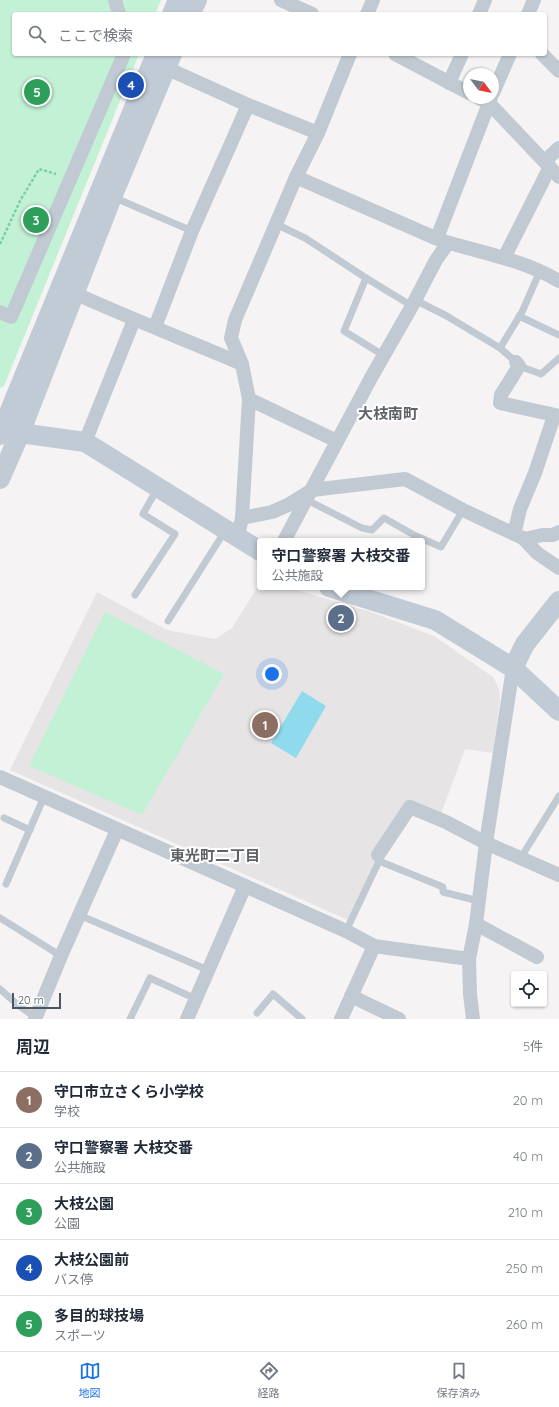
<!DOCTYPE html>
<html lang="ja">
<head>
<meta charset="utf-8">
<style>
	:root { --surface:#fff; --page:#f6f6f7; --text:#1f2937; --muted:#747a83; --line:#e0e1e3; --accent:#1a73e8 }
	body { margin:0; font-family:Quicksand,"Noto Sans JP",sans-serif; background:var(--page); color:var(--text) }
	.controls { position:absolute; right:12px; bottom:12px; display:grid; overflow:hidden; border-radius:4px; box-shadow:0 1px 3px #0004 }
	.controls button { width:36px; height:36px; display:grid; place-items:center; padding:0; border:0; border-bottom:1px solid var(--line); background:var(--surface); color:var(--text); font:20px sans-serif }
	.compass { position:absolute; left:463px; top:68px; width:36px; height:36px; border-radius:50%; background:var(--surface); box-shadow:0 1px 3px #0004; rotate:122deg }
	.scale { position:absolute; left:12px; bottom:10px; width:49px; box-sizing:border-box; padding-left:4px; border:2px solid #4a5661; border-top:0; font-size:11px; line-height:14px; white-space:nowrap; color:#4a5661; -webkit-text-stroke:3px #fff; paint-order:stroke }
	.you { position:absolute; left:272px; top:674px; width:14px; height:14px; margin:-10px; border:3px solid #fff; border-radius:50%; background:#1a73e8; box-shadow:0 0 0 6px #1a73e833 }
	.badge { display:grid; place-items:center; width:26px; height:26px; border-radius:50%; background:var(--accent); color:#fff; font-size:13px; font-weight:700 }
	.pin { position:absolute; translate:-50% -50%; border:2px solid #fff; box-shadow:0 1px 4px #0006 }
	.popup { position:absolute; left:257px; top:538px; width:168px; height:52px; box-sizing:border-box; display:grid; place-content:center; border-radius:4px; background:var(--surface); filter:drop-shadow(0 1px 3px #0005); font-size:13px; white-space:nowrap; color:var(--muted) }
	.popup b { font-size:15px; color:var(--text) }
	.popup::after { content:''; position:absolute; left:50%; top:100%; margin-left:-8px; border:8px solid transparent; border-top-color:var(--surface) }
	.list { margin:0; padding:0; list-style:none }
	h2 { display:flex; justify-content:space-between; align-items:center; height:52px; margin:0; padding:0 16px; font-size:17px }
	h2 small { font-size:13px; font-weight:400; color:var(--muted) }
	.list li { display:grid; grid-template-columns:26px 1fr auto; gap:12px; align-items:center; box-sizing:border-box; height:56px; padding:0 16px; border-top:1px solid var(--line) }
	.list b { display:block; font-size:15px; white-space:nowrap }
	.list p { margin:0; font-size:13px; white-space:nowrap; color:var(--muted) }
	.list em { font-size:13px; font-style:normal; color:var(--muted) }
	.icon { flex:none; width:22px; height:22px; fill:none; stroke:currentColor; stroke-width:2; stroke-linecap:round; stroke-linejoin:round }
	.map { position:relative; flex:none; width:559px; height:1019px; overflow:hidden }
	.search { position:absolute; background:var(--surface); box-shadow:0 1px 3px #0004; left:12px; right:12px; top:12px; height:44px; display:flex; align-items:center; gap:10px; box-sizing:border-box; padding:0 14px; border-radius:4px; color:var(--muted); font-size:15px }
	.sheet { height:332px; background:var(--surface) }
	nav { display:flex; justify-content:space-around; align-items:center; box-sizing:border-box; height:56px; border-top:1px solid var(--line); background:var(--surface); font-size:11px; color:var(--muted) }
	nav a { display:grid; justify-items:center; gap:2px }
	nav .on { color:var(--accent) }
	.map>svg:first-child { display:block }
	.education { fill:#e6e4e5 }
	.green { fill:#c3f1d5 }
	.water { fill:#90daee }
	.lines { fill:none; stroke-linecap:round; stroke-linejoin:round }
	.path { stroke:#7ad0a6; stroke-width:2.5; stroke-dasharray:3 2; stroke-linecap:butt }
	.lane { stroke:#c1cad2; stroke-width:7 }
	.street { stroke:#c1cad2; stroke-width:14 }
	.secondary { stroke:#c1cbd6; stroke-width:20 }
	.labels { text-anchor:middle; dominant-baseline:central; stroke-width:4; stroke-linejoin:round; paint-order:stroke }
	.neighbourhood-label { font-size:15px; font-weight:bold; fill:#5f6368; stroke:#fff }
</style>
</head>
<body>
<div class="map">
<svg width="559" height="1019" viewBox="0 0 559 1019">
	<rect width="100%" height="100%" fill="#f5f3f3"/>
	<path class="education" d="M260 583V587H293L303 592 371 612 434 636 493 677 499 688 500 701 493 753 465 749 441 814 409 803 375 860 348 920 10 770 97 592 167 630 215 639 232 628Z"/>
	<g class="green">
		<path d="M0 0H161L155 14H14V54H139L4 386 0 388Z"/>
		<path d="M105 612 224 674 142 815 29 766Z"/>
	</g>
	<path class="water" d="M302 691 326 706 296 758 271 743Z"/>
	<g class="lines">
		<path class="path" d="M0 244 20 201 39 169 56 174"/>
		<g class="lane">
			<path d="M113 197 192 231"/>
			<path d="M276 224 305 238 366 278 412 306"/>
			<path d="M366 278 344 331 383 355"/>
			<path d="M415 300 445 315 500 348 516 362"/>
			<path d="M519 316 559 335"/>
			<path d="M500 348 522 312 540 271"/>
			<path d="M519 366 541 374 559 358"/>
			<path d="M307 500 362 528 372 530 384 518 414 535 441 547 463 510"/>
			<path d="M135 595 175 534 143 514 157 489"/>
			<path d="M168 621 225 531"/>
			<path d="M4 818 30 830"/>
			<path d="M520 859 559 796"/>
			<path d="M379 861 443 887V892L479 901"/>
			<path d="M6 884 44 797"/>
			<path d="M79 915 208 970"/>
			<path d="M0 918 61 956"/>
			<path d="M346 931 379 861V857"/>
			<path d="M0 989 18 1005 36 1018"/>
			<path d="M257 1013 273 994 302 1019"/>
			<path d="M130 1019 150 978 196 999"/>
		</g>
		<g class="street">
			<path d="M115 0 119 14"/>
			<path d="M281 0 312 14"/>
			<path d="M367 14 373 0"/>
			<path d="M479 14 485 0"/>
			<path d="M528 14 534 0"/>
			<path d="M395 54 469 93"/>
			<path d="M542 54 559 71"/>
			<path d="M166 68 248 105 318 133"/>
			<path d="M449 83 462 54"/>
			<path d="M493 93 510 54"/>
			<path d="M479 98 489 103 559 177"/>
			<path d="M545 161 559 148"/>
			<path d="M296 177 433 237C439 239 444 242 450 243 487 254 526 261 559 281"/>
			<path d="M437 238 491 98"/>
			<path d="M504 258 550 167"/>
			<path d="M74 293C129 318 186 340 242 364"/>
			<path d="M0 312 11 317 124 54"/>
			<path d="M155 327 192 231 248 105"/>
			<path d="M516 362 519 366 501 395 500 403 559 416"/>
			<path d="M249 399 337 441"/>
			<path d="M85 442 134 320"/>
			<path d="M242 518 272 512 288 505 312 490 405 479 463 510 525 539 542 535H553L559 532"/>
			<path d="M514 534 520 509 535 473 554 416"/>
			<path d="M238 536 242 518 249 399 242 364 231 338 235 320 276 224 296 177 318 133 350 54"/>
			<path d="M523 538 537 553 559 568"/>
			<path d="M284 541 372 376 412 306 436 260 448 243"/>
			<path d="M0 777 245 886 346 931 374 946 469 959"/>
			<path d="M378 855 410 807 446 822 486 843 559 875"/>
			<path d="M476 924 537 957"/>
			<path d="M351 996 399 1019"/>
			<path d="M35 1019 61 956 117 830"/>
			<path d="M187 1019 245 886"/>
			<path d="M341 1019 374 946"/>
			<path d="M473 1019 470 994 469 959 476 924 486 843 513 668"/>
		</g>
		<g class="secondary">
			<path d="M172 14 178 0"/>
			<path d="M190 14 197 0"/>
			<path d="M8 432 20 433 85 442 260 551"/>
			<path d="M0 435 156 54"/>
			<path d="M0 479 20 433 112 197 172 54"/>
			<path d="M329 587 435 620 513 668 525 644 559 601"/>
			<path d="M513 668 559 711"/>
		</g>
	</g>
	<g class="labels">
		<g class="neighbourhood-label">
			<text x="388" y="413">大枝南町</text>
			<text x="215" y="855">東光町二丁目</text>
		</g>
	</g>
</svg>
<div class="controls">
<button><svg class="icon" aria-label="locate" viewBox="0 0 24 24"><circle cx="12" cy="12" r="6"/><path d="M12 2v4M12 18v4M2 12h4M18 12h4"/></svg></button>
</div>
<svg class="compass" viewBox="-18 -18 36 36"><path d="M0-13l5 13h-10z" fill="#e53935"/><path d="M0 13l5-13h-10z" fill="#747a83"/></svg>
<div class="scale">20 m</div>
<div class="you"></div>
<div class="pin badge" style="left:265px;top:725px;background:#8d6e63">1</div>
<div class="pin badge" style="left:341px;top:618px;background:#5c6f8a">2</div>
<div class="popup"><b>守口警察署 大枝交番</b>公共施設</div>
<div class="pin badge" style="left:36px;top:220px;background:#2e9e5b">3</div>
<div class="pin badge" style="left:131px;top:85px;background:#1a4fb4">4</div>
<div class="pin badge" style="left:37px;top:92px;background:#2e9e5b">5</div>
<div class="search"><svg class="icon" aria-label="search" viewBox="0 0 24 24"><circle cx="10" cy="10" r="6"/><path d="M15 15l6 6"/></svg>ここで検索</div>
</div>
<section class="sheet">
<h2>周辺<small>5件</small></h2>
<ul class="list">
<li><span class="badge" style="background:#8d6e63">1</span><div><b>守口市立さくら小学校</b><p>学校</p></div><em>20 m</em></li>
<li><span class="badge" style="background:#5c6f8a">2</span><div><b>守口警察署 大枝交番</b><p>公共施設</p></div><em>40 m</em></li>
<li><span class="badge" style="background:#2e9e5b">3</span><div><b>大枝公園</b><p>公園</p></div><em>210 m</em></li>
<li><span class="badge" style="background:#1a4fb4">4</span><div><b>大枝公園前</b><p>バス停</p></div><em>250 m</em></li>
<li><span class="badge" style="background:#2e9e5b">5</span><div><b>多目的球技場</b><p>スポーツ</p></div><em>260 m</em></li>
</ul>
</section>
<nav>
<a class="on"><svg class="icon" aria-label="map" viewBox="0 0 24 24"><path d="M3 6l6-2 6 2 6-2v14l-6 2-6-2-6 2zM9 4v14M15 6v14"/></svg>地図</a>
<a><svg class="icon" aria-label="directions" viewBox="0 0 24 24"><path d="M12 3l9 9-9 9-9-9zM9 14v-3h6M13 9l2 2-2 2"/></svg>経路</a>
<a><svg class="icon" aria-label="saved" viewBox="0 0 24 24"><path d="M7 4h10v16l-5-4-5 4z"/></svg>保存済み</a>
</nav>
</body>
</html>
